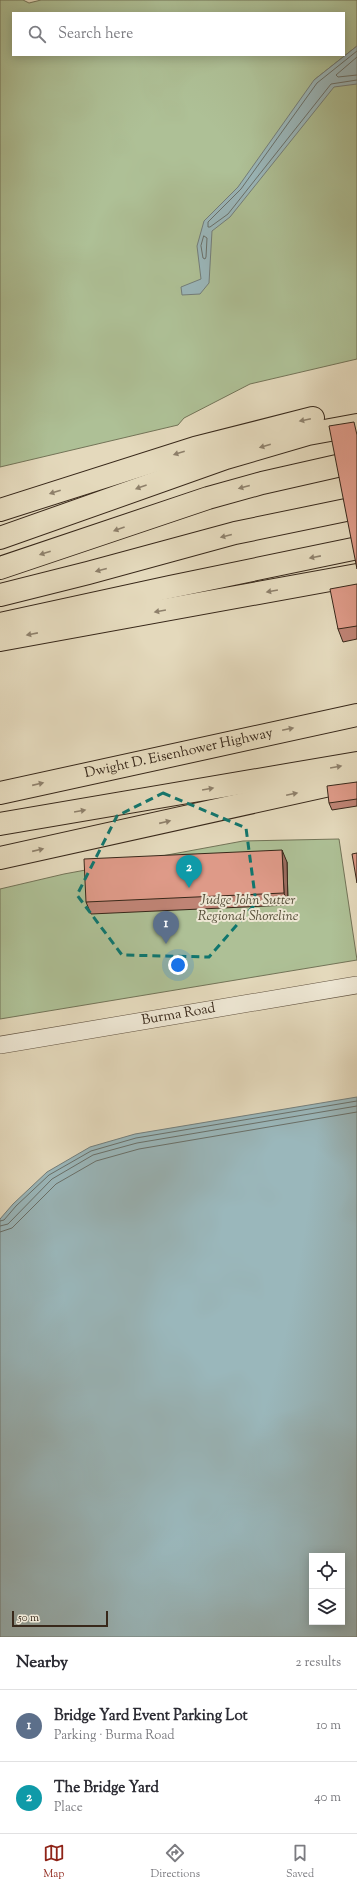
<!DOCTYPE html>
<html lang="en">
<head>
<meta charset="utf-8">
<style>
	:root { --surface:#fff; --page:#f2f2f3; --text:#2b2b33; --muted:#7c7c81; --line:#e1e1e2; --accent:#8f2418 }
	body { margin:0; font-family:"Sorts Mill Goudy",serif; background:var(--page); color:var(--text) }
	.controls { position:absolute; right:12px; bottom:12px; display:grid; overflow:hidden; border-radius:0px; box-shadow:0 2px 10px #0003 }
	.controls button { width:36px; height:36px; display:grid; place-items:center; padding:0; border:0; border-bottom:1px solid var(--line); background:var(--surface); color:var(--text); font:20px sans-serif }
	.scale { position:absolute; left:12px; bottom:10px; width:96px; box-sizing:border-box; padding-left:4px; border:2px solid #38281a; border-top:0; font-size:11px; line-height:14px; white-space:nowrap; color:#38281a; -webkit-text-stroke:3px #ede6d3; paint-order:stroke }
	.you { position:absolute; left:178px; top:965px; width:14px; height:14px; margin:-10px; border:3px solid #fff; border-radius:50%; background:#1a73e8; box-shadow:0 0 0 6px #1a73e833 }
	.badge { display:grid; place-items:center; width:26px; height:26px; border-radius:50%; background:var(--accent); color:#fff; font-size:13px; font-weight:700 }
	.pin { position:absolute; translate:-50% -33px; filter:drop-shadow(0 1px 2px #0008) }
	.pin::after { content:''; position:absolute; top:21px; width:14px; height:12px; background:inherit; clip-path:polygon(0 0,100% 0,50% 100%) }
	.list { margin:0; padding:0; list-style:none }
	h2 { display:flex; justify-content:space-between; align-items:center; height:52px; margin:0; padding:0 16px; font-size:17px }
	h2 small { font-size:13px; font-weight:400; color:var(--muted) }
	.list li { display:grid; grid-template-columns:26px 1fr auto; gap:12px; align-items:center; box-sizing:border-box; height:72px; padding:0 16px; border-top:1px solid var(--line) }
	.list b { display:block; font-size:15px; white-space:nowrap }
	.list p { margin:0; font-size:13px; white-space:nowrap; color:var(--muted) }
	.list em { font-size:13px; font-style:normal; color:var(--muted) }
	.icon { flex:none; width:22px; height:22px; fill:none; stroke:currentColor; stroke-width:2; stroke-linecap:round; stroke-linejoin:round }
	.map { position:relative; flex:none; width:357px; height:1637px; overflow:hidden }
	.search { position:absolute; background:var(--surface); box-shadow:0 2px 10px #0003; left:12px; right:12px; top:12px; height:44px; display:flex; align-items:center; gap:10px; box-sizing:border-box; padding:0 14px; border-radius:0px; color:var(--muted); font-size:15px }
	.sheet { height:196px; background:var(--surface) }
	nav { display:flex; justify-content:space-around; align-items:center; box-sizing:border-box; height:56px; border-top:1px solid var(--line); background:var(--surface); font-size:11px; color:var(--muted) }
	nav a { display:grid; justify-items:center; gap:2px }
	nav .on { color:var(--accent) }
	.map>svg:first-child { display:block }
	.green { fill:#aec096; stroke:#737458; fill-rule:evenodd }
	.water { fill:#9ab7bb; stroke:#737e7b; fill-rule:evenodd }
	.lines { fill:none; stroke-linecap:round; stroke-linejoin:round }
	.shore { stroke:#69706a; stroke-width:1 }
	.minor-casing { stroke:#635442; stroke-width:18 }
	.highway-casing { stroke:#38281a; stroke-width:24 }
	.minor { stroke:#ede6d3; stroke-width:17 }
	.highway { stroke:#e4d9bc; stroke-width:22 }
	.wall { fill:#bf8475; stroke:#38281a }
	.shaded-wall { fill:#9b6c5f; stroke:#38281a }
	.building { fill:#de9a88; stroke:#38281a }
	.oneway { fill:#8e806b }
	.marked { fill:none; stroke:#0f766e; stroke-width:3; stroke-dasharray:8 5; stroke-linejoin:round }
	.labels { text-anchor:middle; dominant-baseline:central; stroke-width:4; stroke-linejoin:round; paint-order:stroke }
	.street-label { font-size:14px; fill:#38281a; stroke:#ede6d3 }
	.park-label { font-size:14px; font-style:italic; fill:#564e39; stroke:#ede6d3 }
</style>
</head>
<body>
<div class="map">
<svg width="357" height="1637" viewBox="0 0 357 1637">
	<rect width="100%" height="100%" fill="#e4d9bc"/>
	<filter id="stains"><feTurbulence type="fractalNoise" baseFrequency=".005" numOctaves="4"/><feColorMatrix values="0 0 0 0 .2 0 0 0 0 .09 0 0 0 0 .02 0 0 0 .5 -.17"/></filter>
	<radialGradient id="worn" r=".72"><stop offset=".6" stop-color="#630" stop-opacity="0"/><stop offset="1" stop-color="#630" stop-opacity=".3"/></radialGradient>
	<g class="green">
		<path d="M0 0H23L29 3 41 0H357V46L314 80 357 67V359L250 384 184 418 178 425 0 467ZM13 13H344V55H13Z"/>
		<path d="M339 839 357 960 0 1019V889L64 874 243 841Z"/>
	</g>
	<g class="water">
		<path d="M357 46V84L334 87 230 217 212 231 209 283 200 294 182 295 181 287 201 279 197 246 204 221 238 187 314 80Z"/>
		<path d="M357 1097V1637H0V1219L13 1204 47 1172 90 1147 135 1134ZM312 1556H342V1622H312Z"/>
	</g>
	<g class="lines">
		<g class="shore">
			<path d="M357 51 317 83 241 189 208 222V227H210L228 214 331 84 357 80"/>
			<path d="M357 57 336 75 338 77 357 75"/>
			<path d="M204 236 207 238 206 257 205 259 203 258 201 246Z"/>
			<path d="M0 1221 4 1220 16 1206 49 1175 91 1151 136 1138 357 1101"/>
			<path d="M0 1226 8 1224 52 1179 93 1155 137 1143 357 1106"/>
			<path d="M0 1232 12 1228 56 1184 96 1161 139 1149 357 1112"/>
		</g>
		<g class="minor-casing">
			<g id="minor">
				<path id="s1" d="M0 1045 357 985"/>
			</g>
		</g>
		<g class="highway-casing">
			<g id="highway">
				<path d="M0 510 195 448 313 418"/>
				<path d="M0 538 226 458 308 434 357 425"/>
				<path d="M0 568 208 498 262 483 337 466"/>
				<path d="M0 595 88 573 235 533 346 510"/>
				<path d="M0 624 170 587 353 549"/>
				<path d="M0 640 357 575"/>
				<path id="s2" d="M0 793 357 715"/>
				<path d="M0 824 357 763"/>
				<path d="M0 858 357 779"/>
			</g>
		</g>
		<use href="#minor" class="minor"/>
		<use href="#highway" class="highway"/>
	</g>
	<g class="wall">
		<path d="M357 584V639L343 642 338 629Z"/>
		<path d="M357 782V806L332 810 329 803Z"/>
		<path d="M287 862 288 905 91 914 86 902Z"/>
	</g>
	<path class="shaded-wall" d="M282 850 287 862 288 905 284 893Z"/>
	<g class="building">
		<path d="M354 422 357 435V569L329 426Z"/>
		<path d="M357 584V626L338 629 330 589Z"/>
		<path d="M357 782V799L329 803 327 786Z"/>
		<path d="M282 850 284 893 86 902 84 859Z"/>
		<path d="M357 853V883L352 854Z"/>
	</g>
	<defs><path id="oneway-solid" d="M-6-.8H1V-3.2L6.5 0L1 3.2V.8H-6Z"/></defs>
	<g class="oneway">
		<use href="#oneway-solid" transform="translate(305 420) rotate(168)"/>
		<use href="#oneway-solid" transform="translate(265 446) rotate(164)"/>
		<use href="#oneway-solid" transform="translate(179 453) rotate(163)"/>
		<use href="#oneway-solid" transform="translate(141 487) rotate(160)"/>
		<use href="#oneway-solid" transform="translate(244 487) rotate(165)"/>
		<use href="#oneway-solid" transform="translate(55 492) rotate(162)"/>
		<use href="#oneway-solid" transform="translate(119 529) rotate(160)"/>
		<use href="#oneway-solid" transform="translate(226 536) rotate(166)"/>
		<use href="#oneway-solid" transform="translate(45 553) rotate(162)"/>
		<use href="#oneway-solid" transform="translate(315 557) rotate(169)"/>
		<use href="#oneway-solid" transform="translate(101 570) rotate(165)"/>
		<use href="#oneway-solid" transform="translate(272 591) rotate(170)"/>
		<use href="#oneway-solid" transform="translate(160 611) rotate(170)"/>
		<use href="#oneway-solid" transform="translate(32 634) rotate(169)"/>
		<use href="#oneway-solid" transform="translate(288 729) rotate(-12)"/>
		<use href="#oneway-solid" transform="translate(336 767) rotate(-10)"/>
		<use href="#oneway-solid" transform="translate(38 784) rotate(-13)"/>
		<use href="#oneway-solid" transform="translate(208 789) rotate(-10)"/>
		<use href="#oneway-solid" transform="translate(292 794) rotate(-12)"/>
		<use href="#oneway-solid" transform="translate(80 811) rotate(-10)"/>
		<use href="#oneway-solid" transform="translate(165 822) rotate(-13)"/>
		<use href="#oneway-solid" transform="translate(38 850) rotate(-13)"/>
	</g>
	<path class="marked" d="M163 793 246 828 256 903 209 957 122 955 77 895 117 816Z"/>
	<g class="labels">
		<g class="street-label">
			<text stroke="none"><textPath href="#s2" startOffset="183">Dwight D. Eisenhower Highway</textPath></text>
			<text stroke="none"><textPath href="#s1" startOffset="181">Burma Road</textPath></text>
		</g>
		<g class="park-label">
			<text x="248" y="901">Judge John Sutter<tspan x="248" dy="16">Regional Shoreline</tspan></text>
		</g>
	</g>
	<rect width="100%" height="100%" filter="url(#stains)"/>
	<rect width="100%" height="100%" fill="url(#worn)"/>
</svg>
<div class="controls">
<button><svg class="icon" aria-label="locate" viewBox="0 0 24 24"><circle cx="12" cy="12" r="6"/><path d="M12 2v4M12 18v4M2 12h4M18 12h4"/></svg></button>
<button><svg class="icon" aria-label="layers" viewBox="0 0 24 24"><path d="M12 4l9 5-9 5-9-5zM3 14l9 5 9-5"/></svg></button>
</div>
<div class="scale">50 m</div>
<div class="you"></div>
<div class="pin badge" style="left:166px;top:944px;background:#5c6f8a">1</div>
<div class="pin badge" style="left:189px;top:888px;background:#0f9aa8">2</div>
<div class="search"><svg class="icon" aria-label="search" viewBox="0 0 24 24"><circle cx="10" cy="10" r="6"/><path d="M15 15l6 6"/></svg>Search here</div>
</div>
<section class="sheet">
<h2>Nearby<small>2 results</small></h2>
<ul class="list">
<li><span class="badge" style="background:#5c6f8a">1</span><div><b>Bridge Yard Event Parking Lot</b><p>Parking · Burma Road</p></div><em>10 m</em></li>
<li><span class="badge" style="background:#0f9aa8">2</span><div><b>The Bridge Yard</b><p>Place</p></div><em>40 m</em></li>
</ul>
</section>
<nav>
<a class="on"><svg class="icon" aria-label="map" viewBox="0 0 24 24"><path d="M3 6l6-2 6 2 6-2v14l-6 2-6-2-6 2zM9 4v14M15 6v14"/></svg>Map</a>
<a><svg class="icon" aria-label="directions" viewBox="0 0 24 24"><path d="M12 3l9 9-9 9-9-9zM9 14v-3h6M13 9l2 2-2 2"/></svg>Directions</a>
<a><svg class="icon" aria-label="saved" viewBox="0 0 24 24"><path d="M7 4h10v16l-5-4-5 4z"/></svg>Saved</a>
</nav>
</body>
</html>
